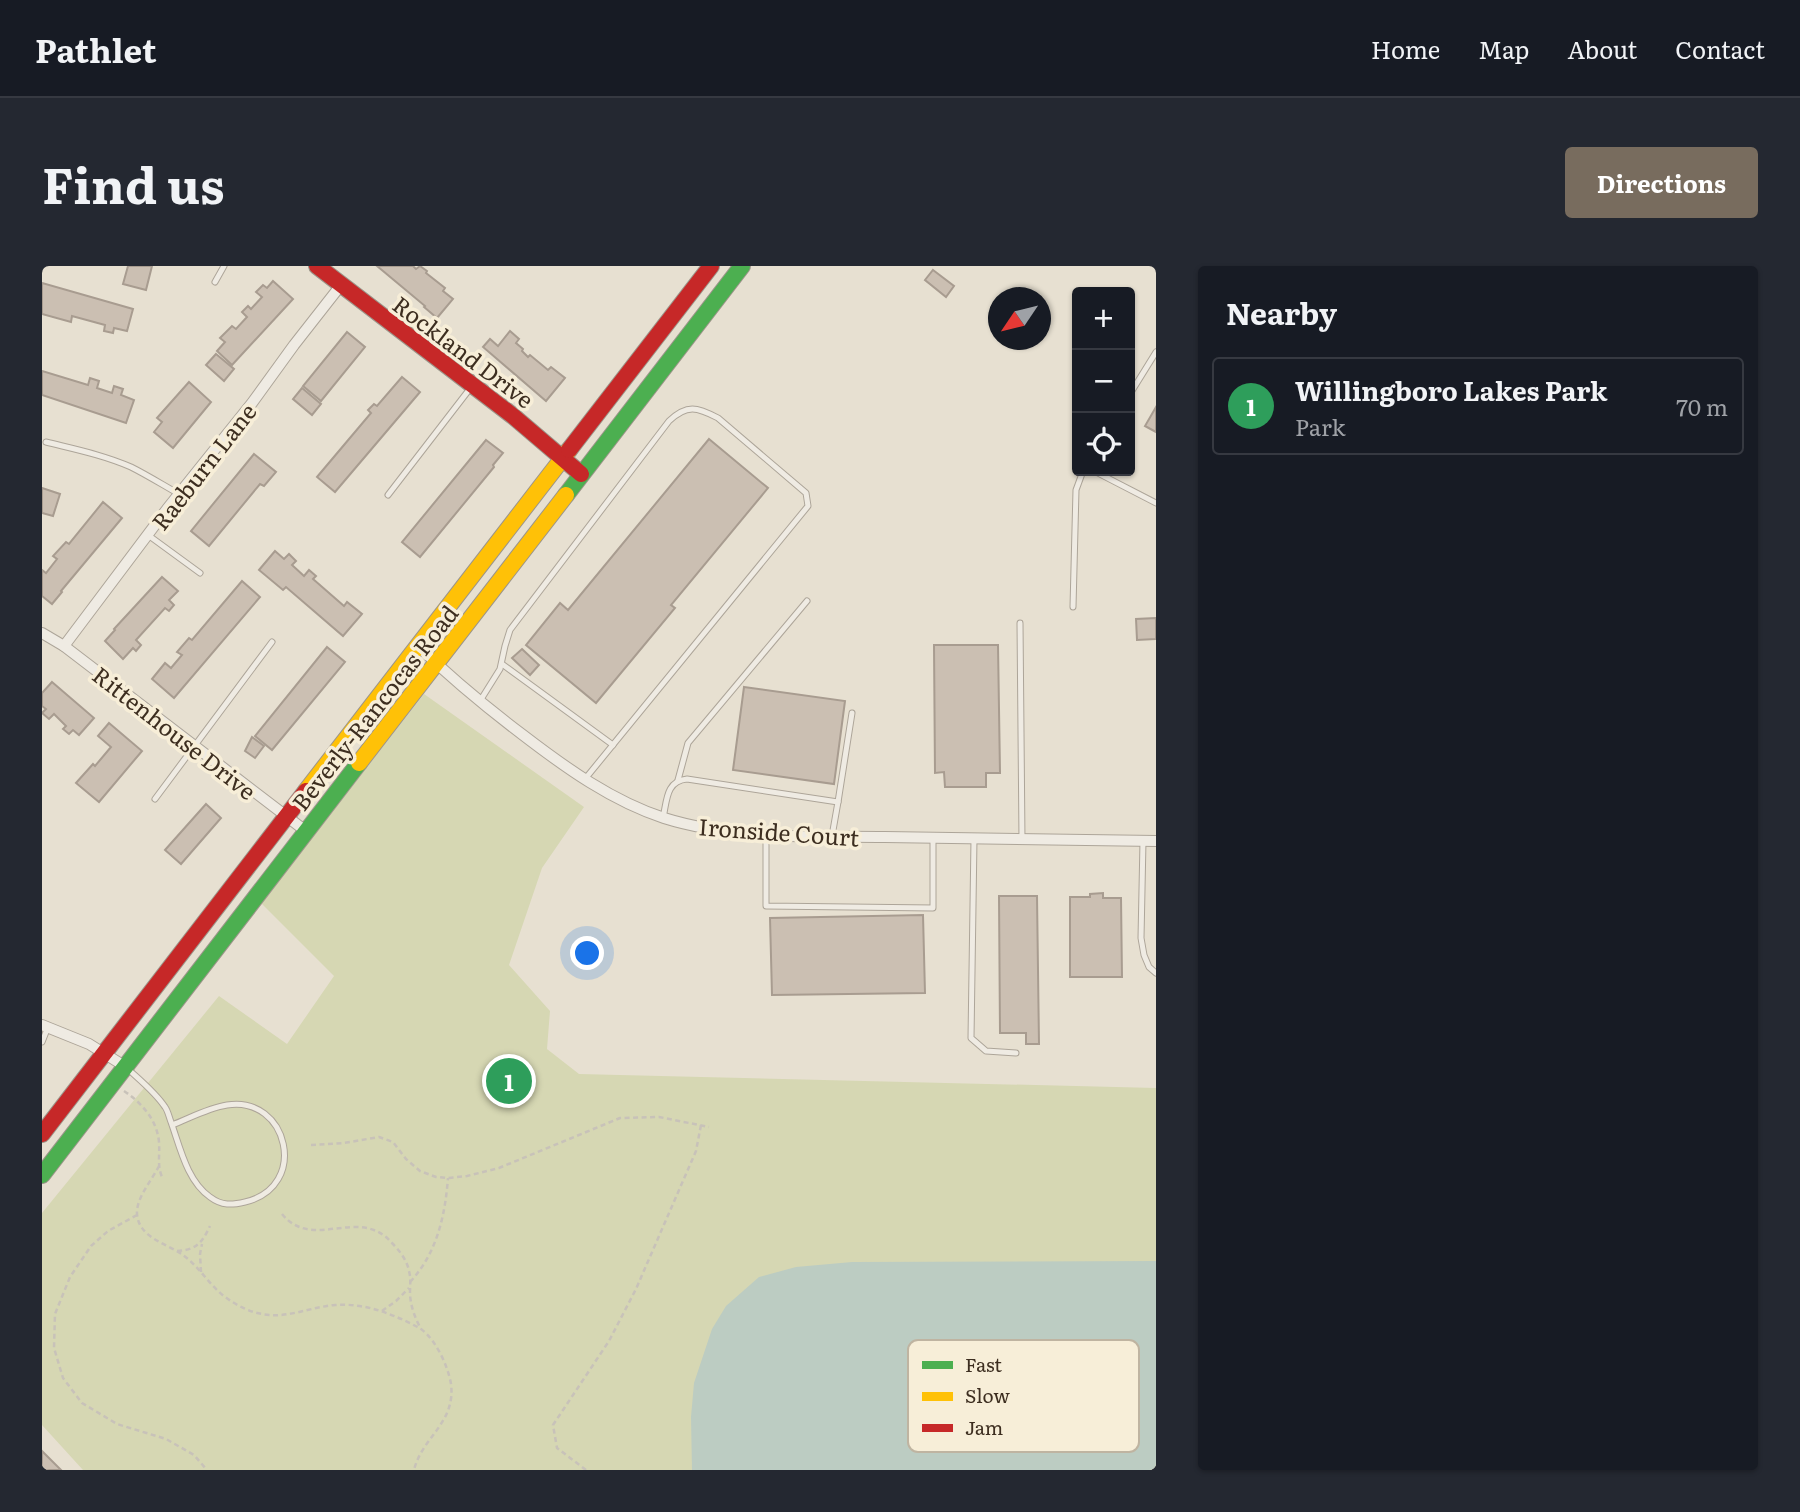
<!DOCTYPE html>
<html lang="en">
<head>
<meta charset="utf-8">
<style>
	:root { --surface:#171b24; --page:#242831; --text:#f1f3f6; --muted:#9ea1a6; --line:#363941; --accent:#786c5e }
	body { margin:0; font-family:Literata,serif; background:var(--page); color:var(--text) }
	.controls { position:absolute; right:21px; top:21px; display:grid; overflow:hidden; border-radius:7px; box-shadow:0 2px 5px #0004 }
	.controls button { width:63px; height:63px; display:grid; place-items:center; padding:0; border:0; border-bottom:2px solid var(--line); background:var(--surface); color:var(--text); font:35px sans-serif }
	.compass { position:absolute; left:946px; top:21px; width:63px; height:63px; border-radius:50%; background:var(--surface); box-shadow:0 2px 5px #0004; rotate:235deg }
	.you { position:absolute; left:546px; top:688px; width:24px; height:24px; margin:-18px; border:5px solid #fff; border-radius:50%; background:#1a73e8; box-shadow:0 0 0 10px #1a73e833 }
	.badge { display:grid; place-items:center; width:46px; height:46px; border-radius:50%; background:var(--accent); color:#fff; font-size:23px; font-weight:700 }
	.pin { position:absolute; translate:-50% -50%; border:4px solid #fff; box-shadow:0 2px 7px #0006 }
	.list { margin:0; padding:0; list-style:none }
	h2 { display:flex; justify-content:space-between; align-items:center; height:91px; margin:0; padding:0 28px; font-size:30px }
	h2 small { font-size:23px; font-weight:400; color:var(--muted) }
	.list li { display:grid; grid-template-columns:46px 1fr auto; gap:21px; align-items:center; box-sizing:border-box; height:98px; margin:0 14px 14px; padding:0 14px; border:2px solid var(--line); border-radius:7px }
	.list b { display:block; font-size:26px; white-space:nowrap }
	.list p { margin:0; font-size:23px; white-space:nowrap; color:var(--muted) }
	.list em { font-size:23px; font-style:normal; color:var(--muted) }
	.icon { flex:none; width:38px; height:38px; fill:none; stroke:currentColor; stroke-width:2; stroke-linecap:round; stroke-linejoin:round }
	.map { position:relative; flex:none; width:1114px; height:1204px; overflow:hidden; border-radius:7px }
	header { display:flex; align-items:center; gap:42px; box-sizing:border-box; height:98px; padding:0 35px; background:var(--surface); border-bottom:2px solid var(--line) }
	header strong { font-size:33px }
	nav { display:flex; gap:38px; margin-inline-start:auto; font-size:24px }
	.intro { display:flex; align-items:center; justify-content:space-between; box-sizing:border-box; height:168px; padding:0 42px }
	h1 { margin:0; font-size:49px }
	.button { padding:18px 32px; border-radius:7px; background:var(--accent); color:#fff; font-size:24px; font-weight:700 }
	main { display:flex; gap:42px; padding:0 42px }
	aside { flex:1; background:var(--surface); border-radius:7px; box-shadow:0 2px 5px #0004 }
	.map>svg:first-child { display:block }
	.green { fill:#d6d7b3 }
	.water { fill:#bcccc2 }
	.building { fill:#cbbfb2; stroke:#a89c90; stroke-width:2 }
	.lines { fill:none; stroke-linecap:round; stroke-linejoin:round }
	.lane-casing { stroke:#ada599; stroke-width:7 }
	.street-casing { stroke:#ada599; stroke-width:12 }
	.fast-casing { stroke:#9c958a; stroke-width:18 }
	.slow-casing { stroke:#9c958a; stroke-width:18 }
	.jam-casing { stroke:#9c958a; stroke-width:18 }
	.path { stroke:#c8c2b9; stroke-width:2.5; stroke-dasharray:5 3.5; stroke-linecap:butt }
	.lane { stroke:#efebe3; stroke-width:5 }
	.street { stroke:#efebe3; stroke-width:10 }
	.fast { stroke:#4caf50; stroke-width:16 }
	.slow { stroke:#ffc107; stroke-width:16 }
	.jam { stroke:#c62828; stroke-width:16 }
	.labels { text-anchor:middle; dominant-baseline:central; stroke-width:7; stroke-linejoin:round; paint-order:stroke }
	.street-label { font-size:23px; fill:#3d2e20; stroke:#f7eed8 }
	.key { fill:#f7eed8; stroke:#bfb4a1; stroke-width:2 }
	.key-label { font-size:19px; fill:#3d2e20 }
</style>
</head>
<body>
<header>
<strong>Pathlet</strong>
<nav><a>Home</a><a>Map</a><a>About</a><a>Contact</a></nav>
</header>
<div class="intro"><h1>Find us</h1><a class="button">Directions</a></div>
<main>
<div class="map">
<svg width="1114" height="1204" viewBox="0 0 1114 1204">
	<rect width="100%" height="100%" fill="#e7e0d1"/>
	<path class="green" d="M382 428 542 541 500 602 467 699 508 745 505 783 537 808 1114 822V1204H41L0 1159V947L177 730 245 778 292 710 219 637Z"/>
	<path class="water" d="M1114 995V1204H650L649 1151 652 1117 670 1063 684 1040 717 1011 754 1001 810 996Z"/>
	<g class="building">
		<path d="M86 0H110L104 24 81 18Z"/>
		<path d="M335 0H371L374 3 378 0 385 5 384 7 403 22 401 25 411 33 395 52 382 41 383 40Z"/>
		<path d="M891 4 912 20 904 31 883 14Z"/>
		<path d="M231 15 251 33 190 99 175 85 183 76 178 72 190 60 194 63 205 51 200 46 206 40 209 43 220 31 214 26 221 19 225 22Z"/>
		<path d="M0 17 91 43 85 65 72 62 71 67 62 65 63 59 30 50 29 56 0 48Z"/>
		<path d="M468 65 477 73 474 77 481 83 480 85 486 91 488 89 506 104 509 101 523 112 504 135 441 81 448 73 456 80Z"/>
		<path d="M305 66 323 81 279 135 261 120Z"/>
		<path d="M174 88 192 103 182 115 164 99Z"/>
		<path d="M0 105 46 119 48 112 57 115 55 122 70 127 72 120 81 123 79 129 92 134 84 157 0 129Z"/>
		<path d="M360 111 378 126 293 226 275 211 329 147 326 144 332 138 335 140Z"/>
		<path d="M147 116 169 136 131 182 112 166 120 156 115 152Z"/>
		<path d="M260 122 279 138 270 149 251 133Z"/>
		<path d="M1114 141V166L1103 160Z"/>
		<path d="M667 173 726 222 629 339 633 342 554 437 484 379 518 337 526 344Z"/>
		<path d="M444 174 461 187 451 199 452 201 378 291 360 276Z"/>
		<path d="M212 188 234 206 222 220 218 218 167 280 149 265Z"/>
		<path d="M0 222 18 228 11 250 0 247Z"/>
		<path d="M61 236 80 252 19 325 20 326 10 338 0 330V304L4 307 15 293 11 290 24 276 27 278Z"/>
		<path d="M233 285 242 293 247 288 254 295 250 299 262 310 267 304 274 310 271 313 302 340 305 336 320 348 301 370 244 321 241 324 217 304Z"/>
		<path d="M120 311 136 325 127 334 132 339 127 345 123 342 94 374 99 379 94 385 91 382 81 393 63 375 73 364 72 363Z"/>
		<path d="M200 315 218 331 132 432 110 413 123 397 129 402 140 389 135 386 147 372 150 374Z"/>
		<path d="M1114 352V373L1095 374 1094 353Z"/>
		<path d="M892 379H956L958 507H944V521H903L902 506 893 507Z"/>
		<path d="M285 381 303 396 230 484 213 470Z"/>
		<path d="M480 383 497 399 488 409 470 392Z"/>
		<path d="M10 416 52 452 37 469 31 464 27 468 21 463 24 460 12 448 7 453 0 447 4 443 0 440V427Z"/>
		<path d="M702 421 803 435 792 518 691 504Z"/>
		<path d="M67 457 100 485 57 536 34 517 51 498 53 500 69 481 56 470Z"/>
		<path d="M210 471 222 480 213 492 203 485Z"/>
		<path d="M164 538 179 552 139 598 123 584Z"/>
		<path d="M1061 627V632H1079L1080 711H1028V631H1048V628Z"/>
		<path d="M957 630H995L997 778H984V767H958Z"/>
		<path d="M881 649 883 727 730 729 728 652Z"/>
		<path d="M0 1185 19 1204H0Z"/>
	</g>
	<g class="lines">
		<g class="lane-casing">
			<g id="lane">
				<path d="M173 16 182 0"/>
				<path d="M1088 128 1114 86"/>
				<path d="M4 176C32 183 62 189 89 201 105 209 121 219 137 228"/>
				<path d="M1052 205 1114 237"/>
				<path d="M346 229 430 120"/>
				<path d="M106 269 158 307"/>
				<path d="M1031 341 1034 224 1041 205"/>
				<path d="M978 357 980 574"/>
				<path d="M460 398 571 479"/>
				<path d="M438 435 458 403 463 380 468 364 627 155C645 138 655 141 676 152L764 227 766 240 543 513"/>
				<path d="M636 514 646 477 765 335"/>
				<path d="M113 533 230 376"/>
				<path d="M796 536 810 447"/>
				<path d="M621 552C625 534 624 515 645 513L796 536 790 570"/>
				<path d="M724 568V640L891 642V572"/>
				<path d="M932 573 929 772 944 785 974 787"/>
				<path d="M1101 575 1099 672 1102 689 1107 701 1114 707"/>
				<path d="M0 776 6 761"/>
				<path d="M86 803C98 814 114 827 123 841 126 845 127 851 129 856 138 881 145 915 168 931 180 940 190 939 203 936 268 921 246 829 185 839 166 842 148 852 130 859"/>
			</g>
		</g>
		<g class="street-casing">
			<g id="street">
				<path d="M0 367 22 380 265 566"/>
				<path d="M22 380 125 243 210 137 252 79 299 19"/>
				<path d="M376 380C409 412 444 441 481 469 524 502 570 535 622 552 692 574 771 570 843 571 934 573 1024 574 1114 575"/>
				<path d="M0 759 47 778 84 801"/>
			</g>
		</g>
		<g class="fast-casing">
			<g id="fast">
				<path d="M524 229 700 0"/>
				<path d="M0 909 317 497"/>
			</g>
		</g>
		<g class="slow-casing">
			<g id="slow">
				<path d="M317 497 524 229"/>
				<path d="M264 525 527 184"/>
			</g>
		</g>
		<g class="jam-casing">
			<g id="jam">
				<path d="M275 0 471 150 539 208"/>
				<path d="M527 184 669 0"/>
				<path d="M0 868 264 525"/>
			</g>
		</g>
		<g class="path">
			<path d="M82 825C100 837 115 854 117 876 118 889 115 899 120 911"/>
			<path d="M269 879 302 877 337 871 351 876 364 893 378 905 394 911 406 912 425 910 457 902 578 852 617 851 667 861"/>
			<path d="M117 900C110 914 94 932 95 948 97 972 124 977 141 989 158 1001 168 1021 186 1033 196 1040 208 1046 220 1048 245 1053 268 1041 293 1039 321 1037 345 1046 370 1058 373 1060 376 1061 379 1063 394 1074 406 1100 409 1118 414 1157 380 1171 372 1204"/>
			<path d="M240 948C271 986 317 939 350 977 357 984 365 994 367 1005 369 1012 368 1019 368 1026 368 1039 373 1052 379 1063"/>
			<path d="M95 949 66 965 49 980 28 1011 13 1048 12 1082 21 1112 40 1137 75 1158 124 1173 152 1189 165 1204"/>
			<path d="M135 985C154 984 160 977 168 960"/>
			<path d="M159 1006 158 988 160 978"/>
			<path d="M368 1016C395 987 403 950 406 912"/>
			<path d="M340 1045 354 1035 367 1022"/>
			<path d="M544 1204 515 1182 511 1159 567 1075 594 1023 654 885 659 859"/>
		</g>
		<use href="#lane" class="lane"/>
		<use href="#street" class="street"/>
		<use href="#fast" class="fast"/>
		<use href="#slow" class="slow"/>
		<use href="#jam" class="jam"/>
	</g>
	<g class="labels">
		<g class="street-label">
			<text transform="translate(422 85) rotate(37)">Rockland Drive</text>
			<text transform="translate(161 200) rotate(-52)">Raeburn Lane</text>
			<text transform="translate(332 441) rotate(-52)">Beverly-Rancocas Road</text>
			<text transform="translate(133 466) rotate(38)">Rittenhouse Drive</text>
			<text transform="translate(737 565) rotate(4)">Ironside Court</text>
		</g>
	</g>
	<rect x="866" y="1074" width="231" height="112" rx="10" class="key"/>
	<rect x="880" y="1095" width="31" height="8" fill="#4caf50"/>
	<rect x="880" y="1126" width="31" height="9" fill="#ffc107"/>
	<rect x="880" y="1158" width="31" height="8" fill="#c62828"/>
	<g class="key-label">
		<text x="923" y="1106">Fast</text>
		<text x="923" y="1137">Slow</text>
		<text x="923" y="1169">Jam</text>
	</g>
</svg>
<div class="controls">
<button>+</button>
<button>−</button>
<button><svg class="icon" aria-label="locate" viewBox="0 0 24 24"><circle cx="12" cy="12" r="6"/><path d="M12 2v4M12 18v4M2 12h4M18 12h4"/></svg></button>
</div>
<svg class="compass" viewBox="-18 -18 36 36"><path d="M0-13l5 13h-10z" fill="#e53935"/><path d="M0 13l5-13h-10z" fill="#9ea1a6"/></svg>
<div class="you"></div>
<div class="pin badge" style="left:467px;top:815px;background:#2e9e5b">1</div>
</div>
<aside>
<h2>Nearby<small></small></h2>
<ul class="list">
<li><span class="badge" style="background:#2e9e5b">1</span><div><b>Willingboro Lakes Park</b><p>Park</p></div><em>70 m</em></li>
</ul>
</aside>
</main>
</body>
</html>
